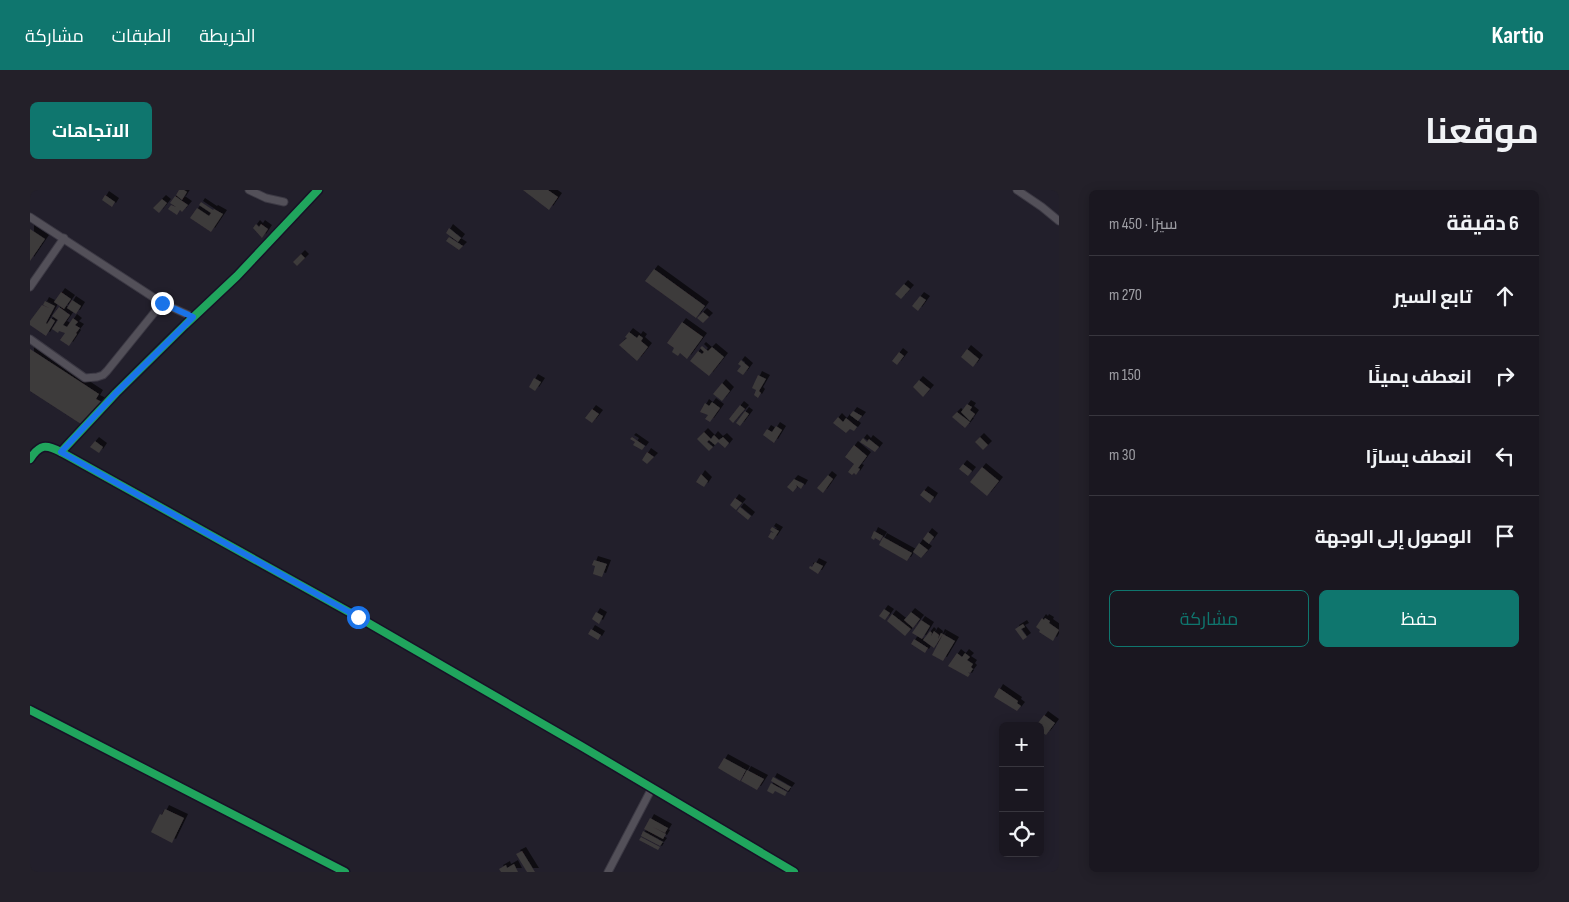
<!DOCTYPE html>
<html lang="ar">
<head>
<meta charset="utf-8">
<style>
	:root { --surface:#1a1720; --page:#232029; --text:#f1f3f6; --muted:#9f9fa5; --line:#38363e; --accent:#0f766e }
	body { margin:0; font-family:"Sofia Sans Condensed",Cairo,sans-serif; background:var(--page); color:var(--text); direction:rtl }
	.controls { position:absolute; right:15px; bottom:15px; display:grid; overflow:hidden; border-radius:8px; box-shadow:0 2px 12px #0003 }
	.controls button { width:45px; height:45px; display:grid; place-items:center; padding:0; border:0; border-bottom:1px solid var(--line); background:var(--surface); color:var(--text); font:25px sans-serif }
	.stop { position:absolute; width:15px; height:15px; margin:-11px; border:4px solid #1a73e8; border-radius:50%; background:#fff }
	.stop.end { background:#1a73e8; border-color:#fff; box-shadow:0 1px 5px #0008 }
	.list { margin:0; padding:0; list-style:none }
	h2 { display:flex; justify-content:space-between; align-items:center; height:65px; margin:0; padding:0 20px; font-size:21px }
	h2 small { font-size:16px; font-weight:400; color:var(--muted) }
	.list li { display:grid; grid-template-columns:32px 1fr auto; gap:15px; align-items:center; box-sizing:border-box; height:80px; padding:0 20px; border-top:1px solid var(--line) }
	.list b { display:block; font-size:19px; white-space:nowrap }
	.list em { font-size:16px; font-style:normal; color:var(--muted) }
	.actions { display:flex; gap:10px; padding:15px 20px }
	.actions a { flex:1; padding:11px 0; border:1px solid var(--accent); border-radius:8px; text-align:center; font-size:18px; color:var(--accent) }
	.actions .main { background:var(--accent); color:#fff }
	.icon { flex:none; width:28px; height:28px; fill:none; stroke:currentColor; stroke-width:2; stroke-linecap:round; stroke-linejoin:round }
	.map { position:relative; flex:none; width:1029px; height:682px; overflow:hidden; direction:ltr; border-radius:8px }
	header { display:flex; align-items:center; gap:30px; box-sizing:border-box; height:70px; padding:0 25px; background:var(--accent); color:#fff }
	header strong { font-size:24px }
	nav { display:flex; gap:28px; margin-inline-start:auto; font-size:18px }
	.intro { display:flex; align-items:center; justify-content:space-between; box-sizing:border-box; height:120px; padding:0 30px }
	h1 { margin:0; font-size:35px }
	.button { padding:12px 22px; border-radius:8px; background:var(--accent); color:#fff; font-size:18px; font-weight:700 }
	main { display:flex; gap:30px; padding:0 30px }
	aside { flex:1; background:var(--surface); border-radius:8px; box-shadow:0 2px 12px #0003 }
	.map>svg:first-child { display:block }
	.building { fill:#3e3a3b; filter:url(#shadow) }
	.lines { fill:none; stroke-linecap:round; stroke-linejoin:round }
	.street-casing { stroke:#3c3944; stroke-width:9 }
	.street { stroke:#535059; stroke-width:7 }
	.cycleway-casing { stroke:#171126; stroke-width:11 }
	.cycleway { stroke:#20a55d; stroke-width:8 }
	.route { stroke:#1a73e8; stroke-width:6 }
</style>
</head>
<body>
<header>
<strong>Kartio</strong>
<nav><a>الخريطة</a><a>الطبقات</a><a>مشاركة</a></nav>
</header>
<div class="intro"><h1>موقعنا</h1><a class="button">الاتجاهات</a></div>
<main>
<aside>
<h2>6 دقيقة<small>سيرًا · 450 m</small></h2>
<ul class="list">
<li><svg class="icon" aria-label="ahead" viewBox="0 0 24 24"><path d="M12 20V5M6 11l6-6 6 6"/></svg><div><b>تابع السير</b></div><em>270 m</em></li>
<li><svg class="icon" aria-label="right" viewBox="0 0 24 24"><path d="M7 20v-9h11M14 6l5 5-5 5"/></svg><div><b>انعطف يمينًا</b></div><em>150 m</em></li>
<li><svg class="icon" aria-label="left" viewBox="0 0 24 24"><path d="M17 20v-9H6M10 6l-5 5 5 5"/></svg><div><b>انعطف يسارًا</b></div><em>30 m</em></li>
<li><svg class="icon" aria-label="arrive" viewBox="0 0 24 24"><path d="M6 21V4h12l-3 4 3 4H6"/></svg><div><b>الوصول إلى الوجهة</b></div></li>
</ul>
<div class="actions"><a class="main">حفظ</a><a>مشاركة</a></div>
</aside>
<div class="map">
<svg width="1029" height="682" viewBox="0 0 1029 682">
	<defs>
		<filter id="shadow"><feDropShadow dx="4" dy="-4" stdDeviation="0" flood-color="#0009"/></filter>
	</defs>
	<rect width="100%" height="100%" fill="#221f2b"/>
	<g class="building">
		<path d="M149 0H154L157 2 152 10 146 5Z"/>
		<path d="M493 0H518L528 7 519 20Z"/>
		<path d="M75 5 85 12 82 17 72 10Z"/>
		<path d="M145 6 158 15 152 22 150 20 147 25 138 19 141 15 146 17 140 13Z"/>
		<path d="M132 9 137 13 129 23 123 18Z"/>
		<path d="M171 12 183 20 184 19 193 24 181 42 160 28 167 18 179 26 181 23 169 15Z"/>
		<path d="M226 34 229 37 231 34 238 39 232 48 223 38Z"/>
		<path d="M419 38 431 48 428 52 416 43Z"/>
		<path d="M0 39 15 49 0 71Z"/>
		<path d="M419 47 433 56 429 60 416 51Z"/>
		<path d="M271 64 275 68 267 76 263 72Z"/>
		<path d="M624 79 675 116 666 128 615 91Z"/>
		<path d="M874 94 880 99 871 109 865 104Z"/>
		<path d="M31 102 41 109 34 119 24 112Z"/>
		<path d="M890 106 896 110 888 121 882 116Z"/>
		<path d="M42 110 51 116 46 124 37 118Z"/>
		<path d="M15 111 25 116 16 133 17 134 21 128 25 131 16 146 0 135V131L12 115 19 118 13 115Z"/>
		<path d="M29 117 40 125 33 135 37 137 43 128 48 132 45 135 50 138 46 143 43 140 47 144 39 156 30 150 35 143 29 141 28 143 22 139 28 130 22 126Z"/>
		<path d="M673 122 679 127 673 133 667 128Z"/>
		<path d="M652 132 673 147 657 169 650 163 648 166 642 162 644 158 637 153Z"/>
		<path d="M599 142 607 148 609 145 613 148 611 151 618 157 607 171 589 155 597 148 595 147Z"/>
		<path d="M672 156 678 161 682 157 694 167 679 186 660 171 668 161 672 164 674 162 670 158Z"/>
		<path d="M0 159 69 204 66 209 72 212 51 234 0 201Z"/>
		<path d="M937 159 949 169 943 177 931 167Z"/>
		<path d="M869 162 874 166 867 175 862 171Z"/>
		<path d="M711 170 719 177 713 185 707 181 711 176 708 174Z"/>
		<path d="M728 185 736 189 729 201 731 203 728 208 724 205 726 200 722 198Z"/>
		<path d="M504 188 511 192 505 201 499 197Z"/>
		<path d="M889 190 900 199 893 207 883 197Z"/>
		<path d="M692 193 700 201 692 211 683 204Z"/>
		<path d="M682 212 690 218 680 232 675 229 678 225 670 222 675 213 679 216Z"/>
		<path d="M937 214 942 217 940 220 945 224 940 231 931 222Z"/>
		<path d="M710 215 715 219 703 233 699 229Z"/>
		<path d="M562 219 569 224 562 233 555 228Z"/>
		<path d="M715 221 719 224 710 236 706 233Z"/>
		<path d="M823 221 832 226 828 231 820 225Z"/>
		<path d="M927 222 940 232 935 238 922 227Z"/>
		<path d="M808 227 813 232 816 228 827 237 824 241 820 239 816 243 803 233Z"/>
		<path d="M746 236 752 240 744 253 733 245 737 239 742 242Z"/>
		<path d="M674 242 681 249 684 245 689 250 693 247 699 253 695 258 688 252 685 255 679 250 677 252 683 257 679 261 667 249Z"/>
		<path d="M602 247 615 256 612 260 603 255 605 252 600 249Z"/>
		<path d="M950 247 958 255 953 260 945 252Z"/>
		<path d="M833 248 837 252 839 249 849 257 845 262 830 252Z"/>
		<path d="M65 251 73 257 69 263 60 257Z"/>
		<path d="M824 255 837 266 828 278 830 279 826 285 824 283 822 285 818 282 824 274 815 267Z"/>
		<path d="M617 262 624 267 617 274 612 270Z"/>
		<path d="M933 274 942 281 938 286 929 279Z"/>
		<path d="M952 277 969 291 957 306 940 292Z"/>
		<path d="M671 284 678 291 674 297 666 292Z"/>
		<path d="M798 285 803 289 793 303 787 298Z"/>
		<path d="M764 289 774 294 771 299 766 295 767 297 763 302 757 297Z"/>
		<path d="M894 300 904 307 900 313 890 305Z"/>
		<path d="M705 308 712 313 706 320 700 315Z"/>
		<path d="M710 317 721 326 718 330 707 321Z"/>
		<path d="M742 337 749 341 743 350 738 347 741 342 744 343 740 340Z"/>
		<path d="M844 341 853 346 850 351 845 348 844 350 841 348Z"/>
		<path d="M898 342 904 347 899 354 893 349Z"/>
		<path d="M853 347 882 363 877 371 849 355Z"/>
		<path d="M889 353 898 360 891 368 883 362Z"/>
		<path d="M564 370 577 374 572 387 563 384 565 376 562 375Z"/>
		<path d="M785 372 793 376 788 384 779 378 780 376 782 377Z"/>
		<path d="M854 419 860 423 855 430 849 426Z"/>
		<path d="M566 422 573 426 569 434 562 429Z"/>
		<path d="M881 422 890 429 883 438 874 430Z"/>
		<path d="M862 424 881 439 875 446 857 431Z"/>
		<path d="M1012 428 1014 430 1015 428 1020 431 1019 433 1029 440 1023 451 1009 442 1010 440 1006 437Z"/>
		<path d="M891 430 900 436 892 449 882 443Z"/>
		<path d="M993 434 995 437 991 439 997 447 993 450 985 439Z"/>
		<path d="M561 439 571 445 568 450 558 444Z"/>
		<path d="M900 441 902 443 901 446 904 441 909 445 908 449 911 443 925 451 913 471 902 465 913 444 904 458 893 450Z"/>
		<path d="M884 449 898 458 895 463 881 454Z"/>
		<path d="M927 463 932 467 935 463 940 467 937 470 943 474 941 477 943 479 940 483 938 482 940 484 938 487 918 476Z"/>
		<path d="M969 498 988 511 987 513 991 516 987 521 964 507Z"/>
		<path d="M1014 525 1025 533 1016 545 1010 541V536H1006Z"/>
		<path d="M694 568 716 580 710 591 688 578Z"/>
		<path d="M717 580 734 589 727 600 711 591Z"/>
		<path d="M743 587 761 597 758 601 741 591Z"/>
		<path d="M741 593 757 602 755 606 745 601 743 604 737 601Z"/>
		<path d="M135 619 154 628 142 653 121 642 130 624 132 625Z"/>
		<path d="M620 628 638 638 635 643 623 637 636 644 633 649 614 639Z"/>
		<path d="M613 641 633 652 630 656 611 646Z"/>
		<path d="M611 647 630 657 628 660 609 650Z"/>
		<path d="M492 661 505 682H497L486 664Z"/>
		<path d="M484 674 488 682H471L469 679 476 675 477 678Z"/>
	</g>
	<g class="lines">
		<g class="street-casing">
			<g id="street">
				<path d="M219 0 236 8 254 12"/>
				<path d="M987 0 1012 17 1029 31"/>
				<path d="M0 27 132 113 163 127"/>
				<path d="M0 97 34 48"/>
				<path d="M0 149 55 188 67 187 73 185 77 181 132 113"/>
				<path d="M31 262 86 203 155 135 207 86 288 0"/>
				<path d="M0 269C10 254 16 254 31 262L328 427 551 556 764 682"/>
				<path d="M0 520 315 682"/>
				<path d="M578 682 622 598"/>
			</g>
		</g>
		<use href="#street" class="street"/>
		<g class="cycleway-casing">
			<g id="cycleway">
				<path d="M31 262 86 203 155 135 207 86 288 0"/>
				<path d="M0 269C10 254 16 254 31 262L328 427 551 556 764 682"/>
				<path d="M0 520 315 682"/>
			</g>
		</g>
		<use href="#cycleway" class="cycleway"/>
	</g>
	<g class="lines">
		<path class="route" d="M132 113 163 127 86 203 31 262 328 427"/>
	</g>
</svg>
<div class="controls">
<button>+</button>
<button>−</button>
<button><svg class="icon" aria-label="locate" viewBox="0 0 24 24"><circle cx="12" cy="12" r="6"/><path d="M12 2v4M12 18v4M2 12h4M18 12h4"/></svg></button>
</div>
<div class="stop" style="left:328px;top:427px"></div>
<div class="stop end" style="left:132px;top:113px"></div>
</div>
</main>
</body>
</html>
